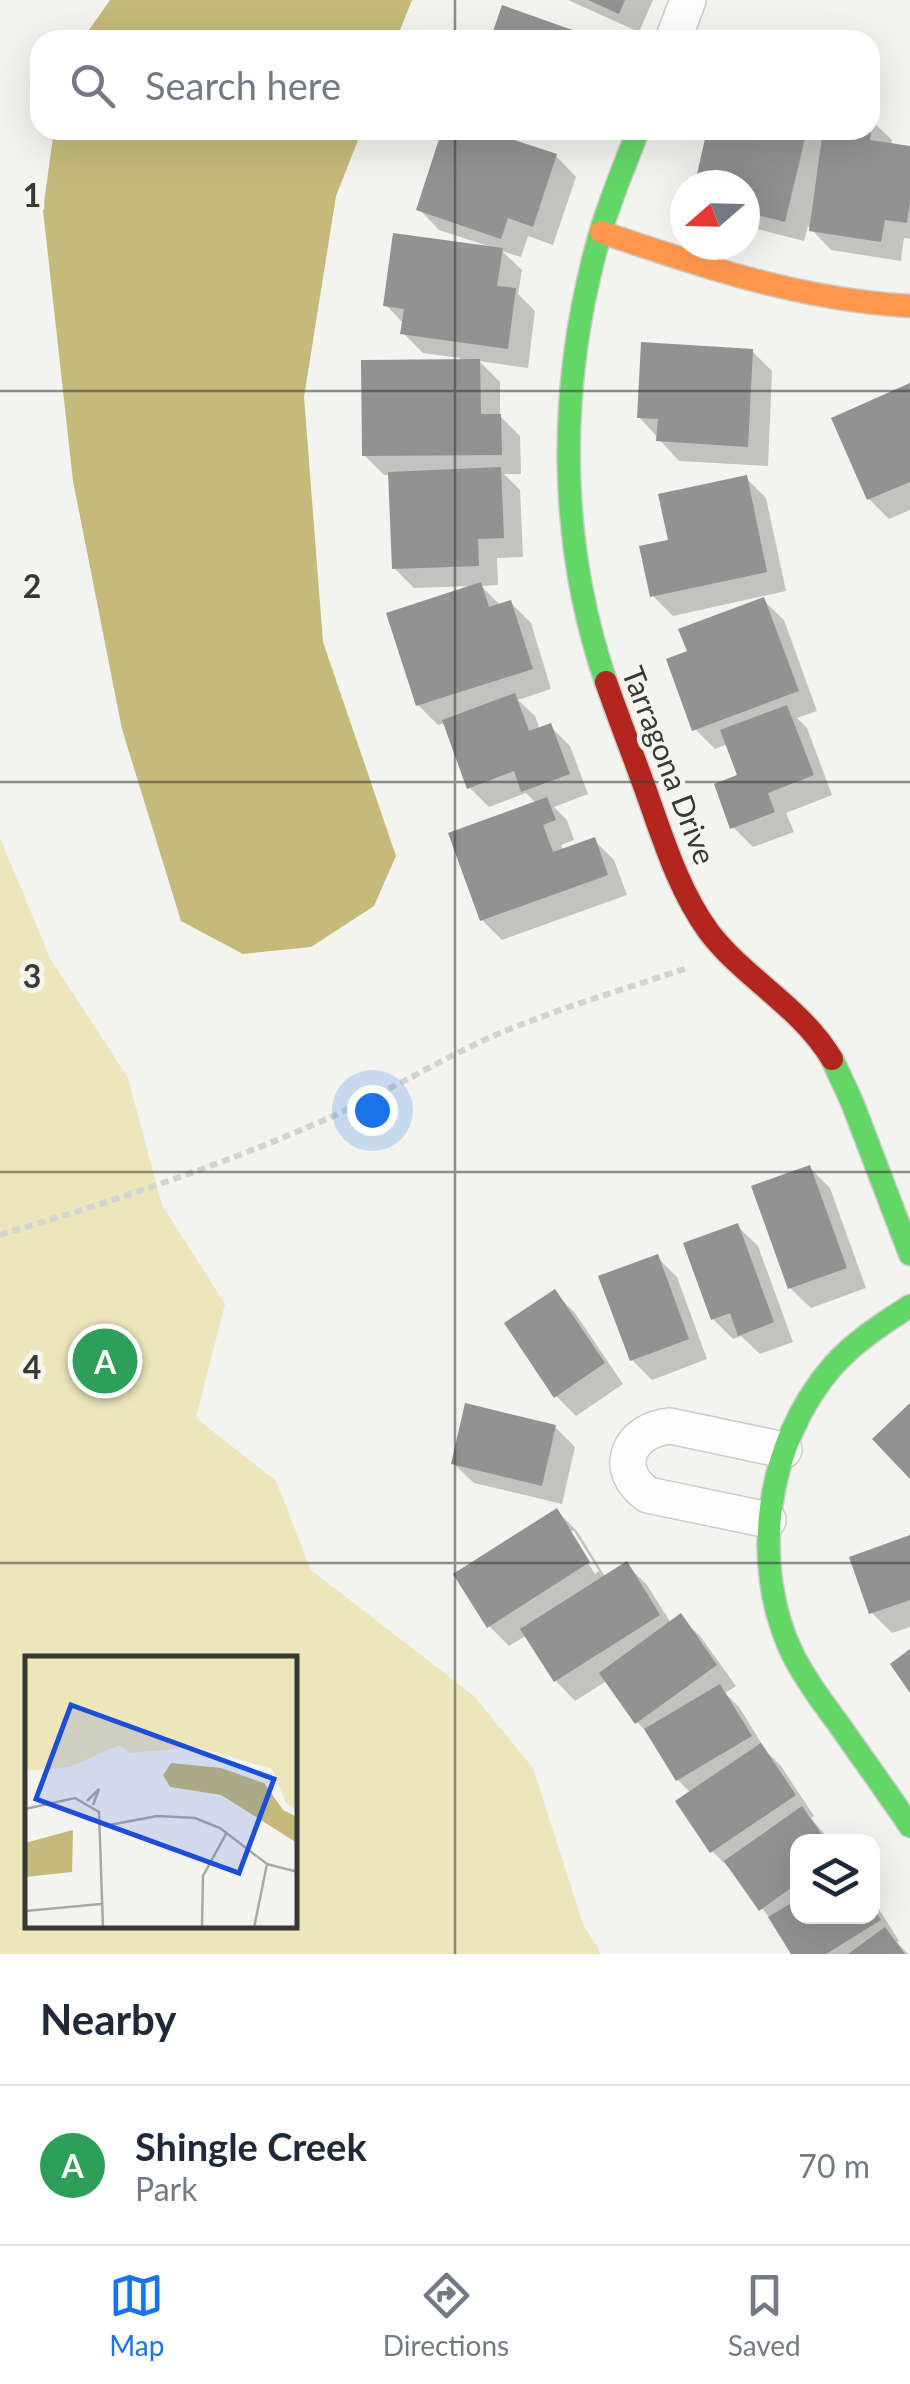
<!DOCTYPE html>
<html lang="en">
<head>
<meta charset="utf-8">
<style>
	:root { --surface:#fff; --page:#f2f2f3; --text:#1f2937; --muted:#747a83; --line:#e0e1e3; --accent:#1a73e8 }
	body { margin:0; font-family:Lato,sans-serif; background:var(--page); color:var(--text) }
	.controls { position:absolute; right:30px; bottom:30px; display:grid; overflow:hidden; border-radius:20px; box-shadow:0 10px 40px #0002 }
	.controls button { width:90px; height:90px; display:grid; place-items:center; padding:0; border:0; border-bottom:2px solid var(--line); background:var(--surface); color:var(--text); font:50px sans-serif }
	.compass { position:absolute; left:670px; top:170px; width:90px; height:90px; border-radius:50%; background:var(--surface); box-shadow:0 10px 40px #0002; rotate:250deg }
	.you { position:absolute; left:372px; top:1110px; width:35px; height:35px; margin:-25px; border:8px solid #fff; border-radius:50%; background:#1a73e8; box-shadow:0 0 0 15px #1a73e833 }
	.badge { display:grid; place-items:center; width:65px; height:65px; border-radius:50%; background:var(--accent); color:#fff; font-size:32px; font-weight:700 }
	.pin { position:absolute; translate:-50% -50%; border:5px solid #fff; box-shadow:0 2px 10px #0006 }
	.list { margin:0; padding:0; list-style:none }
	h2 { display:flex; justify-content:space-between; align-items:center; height:130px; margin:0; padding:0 40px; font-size:42px }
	h2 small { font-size:32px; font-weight:400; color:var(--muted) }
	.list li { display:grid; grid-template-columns:65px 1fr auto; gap:30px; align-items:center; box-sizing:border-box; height:160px; padding:0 40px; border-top:2px solid var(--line) }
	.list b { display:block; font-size:38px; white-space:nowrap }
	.list p { margin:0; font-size:32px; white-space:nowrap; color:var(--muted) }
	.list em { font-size:32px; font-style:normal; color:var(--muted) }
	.icon { flex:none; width:55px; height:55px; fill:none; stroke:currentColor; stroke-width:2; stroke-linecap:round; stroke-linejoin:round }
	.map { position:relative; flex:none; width:910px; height:1954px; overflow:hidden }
	.search { position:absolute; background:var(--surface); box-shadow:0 10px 40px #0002; left:30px; right:30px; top:30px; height:110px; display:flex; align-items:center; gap:25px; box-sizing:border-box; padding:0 35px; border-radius:30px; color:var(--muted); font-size:38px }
	.sheet { height:290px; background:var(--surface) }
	nav { display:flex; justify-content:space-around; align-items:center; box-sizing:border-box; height:140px; border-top:2px solid var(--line); background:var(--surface); font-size:28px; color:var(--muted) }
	nav a { display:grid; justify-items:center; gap:5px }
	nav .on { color:var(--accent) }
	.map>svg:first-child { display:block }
	.green { fill:#ede6bd; fill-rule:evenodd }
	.water { fill:#c4ba7b }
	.shadow { fill:#0003; fill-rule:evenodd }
	.building { fill:#919291 }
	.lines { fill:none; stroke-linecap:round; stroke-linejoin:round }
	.street-casing { stroke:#cbcbc8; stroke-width:38 }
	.fast-casing { stroke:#cbcbc8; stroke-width:25 }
	.slow-casing { stroke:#cbcbc8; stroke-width:25 }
	.jam-casing { stroke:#cbcbc8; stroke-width:25 }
	.path { stroke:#d3d3d1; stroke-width:6; stroke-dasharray:8 5; stroke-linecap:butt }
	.street { stroke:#fdfdfd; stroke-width:35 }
	.fast { stroke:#63d668; stroke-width:22 }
	.slow { stroke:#ff974d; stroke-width:22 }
	.jam { stroke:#b3261e; stroke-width:22 }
	.grid { fill:none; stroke:#383835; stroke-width:2.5; stroke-opacity:0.55 }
	.labels { text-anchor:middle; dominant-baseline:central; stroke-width:10; stroke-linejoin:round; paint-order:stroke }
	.street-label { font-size:30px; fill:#383835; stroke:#f5f4ed }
	.inset-road { fill:none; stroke:#a8a8a5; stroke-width:2.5 }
	.view { fill:#1d4ed8; fill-opacity:0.15; stroke:#1d4ed8; stroke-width:5 }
	.inset-edge { fill:none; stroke:#383835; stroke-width:5 }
	.grid-label { font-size:32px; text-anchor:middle; font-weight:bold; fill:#383835; stroke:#f5f4ed; stroke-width:10; stroke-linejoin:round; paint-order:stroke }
</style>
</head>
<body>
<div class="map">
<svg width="910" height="1954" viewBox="0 0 910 1954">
	<rect width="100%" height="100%" fill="#f3f3ef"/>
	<path class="green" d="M0 838 50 958 128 1078 162 1205 225 1304 196 1418 276 1481 311 1570 474 1696 533 1768 584 1927 598 1947 600 1954H0ZM28 1659H295V1926H28Z"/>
	<g class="water">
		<path d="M110 0H412L396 40H82Z"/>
		<path d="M54 130H362L336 196 304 397 323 642 396 856 374 906 311 947 243 954 181 921 122 729 73 481 43 210Z"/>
	</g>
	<g class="shadow">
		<path d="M568 0H653L639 32Z"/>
		<path d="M870 119 892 140 891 146 910 149V239L904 238 901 261 831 250 808 226 804 241 745 226V185H711L699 173 710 130H870Z"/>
		<path d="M445 130H476L556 156 576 177 553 245 528 236 521 257 502 251 522 270 518 294 535 311 528 368 479 361 500 382V416L520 436 521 474H504L520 490 523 557 497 558 498 585 481 586 501 606 511 603 531 623 551 689 518 700 535 716 540 730 550 726 570 746 588 794 554 807 567 820 574 840 561 845 563 851 594 840 614 860 627 895 502 940 482 920 536 803 526 793 489 807 469 787 445 723 438 725 418 705 473 586 414 588 394 568 391 475H384L364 455 460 362V358L423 353 403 333 404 324 386 305 487 248 488 246 439 230 419 209Z"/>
		<path d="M570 130H597L594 139Z"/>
		<path d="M752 351 772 371 768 466 679 461 639 417Z"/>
		<path d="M910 385V510L889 519 869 499Z"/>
		<path d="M746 478 766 498 786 591 673 616 653 596Z"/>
		<path d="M763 600 784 620 817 711 797 718 807 728 832 795 786 813 794 832 753 847 733 827 740 777 728 744 715 749 695 729 690 652Z"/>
		<path d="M810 1168 830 1188 866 1288 811 1308 790 1288Z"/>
		<path d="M737 1226 758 1246 793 1342 760 1354 741 1336 733 1339 713 1319Z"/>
		<path d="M657 1257 677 1277 707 1359 652 1380 632 1360Z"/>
		<path d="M555 1293 575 1313 623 1384 576 1416 556 1396Z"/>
		<path d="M555 1427 575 1447 562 1504 474 1483 453 1463Z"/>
		<path d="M557 1511 577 1531 606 1578 627 1565 647 1585 671 1623 680 1617 700 1636 736 1686 725 1693 739 1707 767 1752 781 1766 814 1816 811 1818 831 1842H798V1916H872V1898L899 1941 897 1942 908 1954H794L773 1922 732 1871 712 1851 691 1793 678 1780 652 1737 637 1722 608 1680 575 1701 556 1681 527 1635 509 1646 489 1626ZM568 1531H574L599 1571 595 1574Z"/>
		<path d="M910 1537V1627L892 1633 872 1613Z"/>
	</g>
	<g class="building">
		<path d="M588 0H625L619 14Z"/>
		<path d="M502 5 598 39V40H490Z"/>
		<path d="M442 130H484L557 154 533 227 508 218 501 239 416 210Z"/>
		<path d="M707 130H807L785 222 745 212V185H719L720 180 697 174Z"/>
		<path d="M823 130H871L870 140 910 146V202L907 223 885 220 881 242 809 231Z"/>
		<path d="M393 233 503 248 497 286 516 288 508 349 400 334 404 309 383 306Z"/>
		<path d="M641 342 753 349 748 447 656 441 658 419 637 418Z"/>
		<path d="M480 359 481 414H501L502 455 362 456 361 360Z"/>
		<path d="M910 383V482L867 500 831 418Z"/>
		<path d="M501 467 504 538 478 539 479 566 392 569 388 472Z"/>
		<path d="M747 475 767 572 650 597 639 546 668 540 658 494Z"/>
		<path d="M481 582 489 607 511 600 533 669 416 706 386 613Z"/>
		<path d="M764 597 799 691 692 731 666 659 687 651 678 629Z"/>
		<path d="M515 693 529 731 551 723 570 774 521 792 514 771 467 789 442 720Z"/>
		<path d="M787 705 814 775 768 793 775 812 730 829 714 784 737 775 720 730Z"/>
		<path d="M547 797 556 820 543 825 553 852 595 837 608 875 480 921 448 833Z"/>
		<path d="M810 1165 847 1268 788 1289 751 1186Z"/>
		<path d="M738 1223 774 1322 738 1336 730 1313 711 1320 683 1243Z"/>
		<path d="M658 1254 689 1339 630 1361 598 1276Z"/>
		<path d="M555 1289 605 1363 554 1398 504 1323Z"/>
		<path d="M465 1403 556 1425 542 1486 451 1464Z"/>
		<path d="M910 1403V1479L872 1439Z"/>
		<path d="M557 1508 590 1562 487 1628 453 1574Z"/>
		<path d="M910 1535V1600L869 1614 849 1557Z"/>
		<path d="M627 1561 660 1615 554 1682 520 1629Z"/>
		<path d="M681 1613 717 1665 635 1724 599 1673Z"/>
		<path d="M910 1649V1693L890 1664Z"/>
		<path d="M720 1684 752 1736 676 1781 644 1729Z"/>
		<path d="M761 1743 796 1795 710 1853 675 1801Z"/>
		<path d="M802 1806 827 1842H798V1883L759 1911 724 1861Z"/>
		<path d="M798 1899V1916H872V1907L881 1920 826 1954H791L768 1917Z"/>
		<path d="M885 1927 905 1954H848Z"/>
	</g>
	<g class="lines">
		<g class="street-casing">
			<g id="street">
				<path d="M673 40 688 0"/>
				<path d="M768 1520 648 1495C611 1469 629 1430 670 1426L784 1450"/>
			</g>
		</g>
		<g class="fast-casing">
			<g id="fast">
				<path d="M606 682C557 538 558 384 599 238 609 201 625 166 638 130"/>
				<path d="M832 1059 852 1102 910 1254"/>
				<path d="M910 1306C882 1324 854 1342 832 1367 766 1444 749 1564 793 1655 806 1680 823 1703 840 1726 863 1759 887 1792 910 1826"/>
			</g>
		</g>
		<g class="slow-casing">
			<path id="slow" d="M601 232C703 267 802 300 910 306"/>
		</g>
		<g class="jam-casing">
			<path id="jam" d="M606 682C619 719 633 755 646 791 663 839 679 891 709 932 745 979 801 1007 832 1059"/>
		</g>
		<path class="path" d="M0 1235C116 1200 233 1162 344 1111 394 1088 442 1059 493 1036 556 1009 622 990 687 968"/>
		<use href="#street" class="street"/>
		<use href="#fast" class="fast"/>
		<use href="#slow" class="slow"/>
		<use href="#jam" class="jam"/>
	</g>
	<path class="grid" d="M455 0V40M455 130V1954M0 391H910M0 782H910M0 1172H910M0 1563H910"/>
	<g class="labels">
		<g class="street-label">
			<text transform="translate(670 765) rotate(69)">Tarragona Drive</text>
		</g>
	</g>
	<g transform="translate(25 1656)">
		<rect width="272" height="272" fill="#f3f3ef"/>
		<path d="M0 1H272V154L261 147 247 113 171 91 105 97 94 89 45 111 0 115Z" fill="#ede6bd"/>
		<path d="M146 107 196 112 239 127 258 154 272 161V187L196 139 145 131 138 119ZM48 174 47 216 0 221V187Z" fill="#c4ba7b"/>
		<path class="inset-road" d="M62 145 74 133 68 149M0 153 50 142 74 156 78 272M79 170 132 160 170 162 195 172 242 208M0 255 76 248M177 272 178 220 202 176M229 272 242 208 273 216"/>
		<path class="view" d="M46 49 249 123 214 217 11 143Z"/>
		<rect width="272" height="272" class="inset-edge"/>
	</g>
	<g class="grid-label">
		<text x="32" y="207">1</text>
		<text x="32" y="598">2</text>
		<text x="32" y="988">3</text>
		<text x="32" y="1379">4</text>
	</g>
</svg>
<div class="controls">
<button><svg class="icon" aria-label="layers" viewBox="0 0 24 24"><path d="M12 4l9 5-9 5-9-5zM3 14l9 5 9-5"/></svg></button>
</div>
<svg class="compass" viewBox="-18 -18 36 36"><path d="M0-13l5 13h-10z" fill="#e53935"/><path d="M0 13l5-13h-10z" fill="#747a83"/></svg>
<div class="you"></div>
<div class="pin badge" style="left:105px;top:1361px;background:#2e9e5b">A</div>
<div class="search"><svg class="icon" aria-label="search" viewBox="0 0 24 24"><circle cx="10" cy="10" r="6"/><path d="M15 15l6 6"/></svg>Search here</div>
</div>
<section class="sheet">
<h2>Nearby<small></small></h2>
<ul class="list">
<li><span class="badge" style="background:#2e9e5b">A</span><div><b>Shingle Creek</b><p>Park</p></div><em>70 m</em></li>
</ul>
</section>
<nav>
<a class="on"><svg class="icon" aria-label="map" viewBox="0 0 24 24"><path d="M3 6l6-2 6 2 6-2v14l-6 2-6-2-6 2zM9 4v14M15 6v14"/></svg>Map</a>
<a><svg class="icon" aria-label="directions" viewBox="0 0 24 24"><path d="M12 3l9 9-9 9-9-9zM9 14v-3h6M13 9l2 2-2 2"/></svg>Directions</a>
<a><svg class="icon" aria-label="saved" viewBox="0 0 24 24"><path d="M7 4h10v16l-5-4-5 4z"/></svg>Saved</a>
</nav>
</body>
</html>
